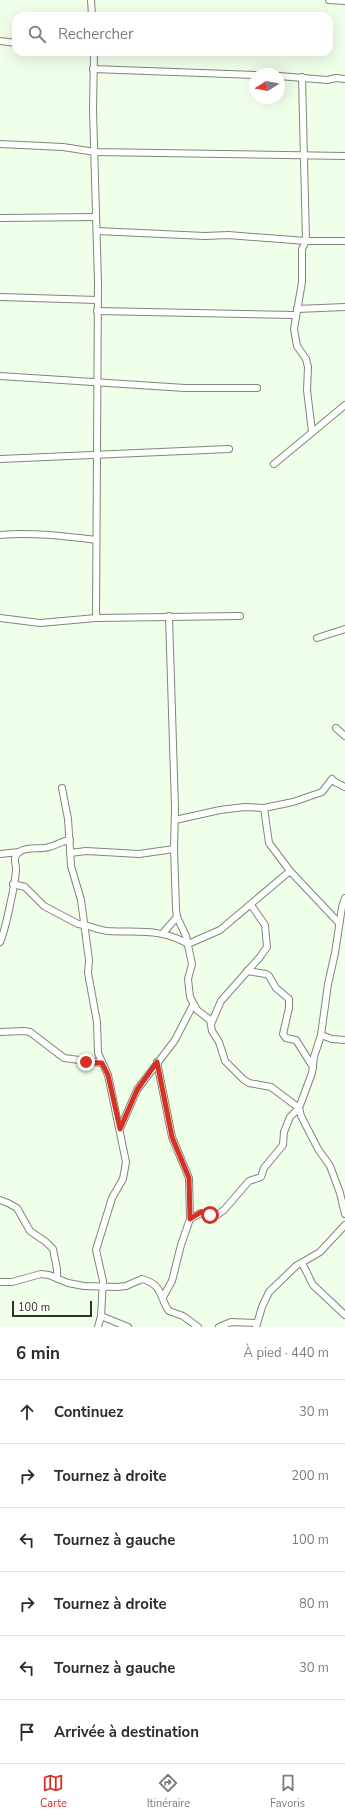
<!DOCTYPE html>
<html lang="fr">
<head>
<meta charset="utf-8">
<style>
	:root { --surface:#fff; --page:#f7f7f7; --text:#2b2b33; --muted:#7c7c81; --line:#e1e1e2; --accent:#d93025 }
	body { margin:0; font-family:"Nunito Sans",sans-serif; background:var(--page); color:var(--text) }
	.compass { position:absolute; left:249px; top:68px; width:36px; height:36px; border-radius:50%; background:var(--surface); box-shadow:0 4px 16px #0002; rotate:259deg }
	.scale { position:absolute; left:12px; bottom:10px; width:80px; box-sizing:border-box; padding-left:4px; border:2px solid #2e342c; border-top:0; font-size:11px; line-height:14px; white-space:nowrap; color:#2e342c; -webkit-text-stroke:3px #fff; paint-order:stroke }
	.stop { position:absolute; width:12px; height:12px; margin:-9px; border:3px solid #d93025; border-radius:50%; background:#fff }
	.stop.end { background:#d93025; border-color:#fff; box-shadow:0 1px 4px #0008 }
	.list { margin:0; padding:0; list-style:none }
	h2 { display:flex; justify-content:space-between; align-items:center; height:52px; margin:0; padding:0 16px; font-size:17px }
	h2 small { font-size:13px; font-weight:400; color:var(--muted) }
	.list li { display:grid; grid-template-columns:26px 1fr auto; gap:12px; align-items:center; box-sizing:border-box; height:64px; padding:0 16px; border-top:1px solid var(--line) }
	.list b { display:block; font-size:15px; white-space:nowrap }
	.list em { font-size:13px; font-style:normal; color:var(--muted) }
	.icon { flex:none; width:22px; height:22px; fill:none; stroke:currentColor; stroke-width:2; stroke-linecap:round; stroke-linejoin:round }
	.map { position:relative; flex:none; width:345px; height:1327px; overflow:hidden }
	.search { position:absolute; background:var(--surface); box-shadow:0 4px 16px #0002; left:12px; right:12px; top:12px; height:44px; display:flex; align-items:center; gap:10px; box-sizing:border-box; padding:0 14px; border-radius:12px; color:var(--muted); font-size:15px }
	.sheet { height:436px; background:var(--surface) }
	nav { display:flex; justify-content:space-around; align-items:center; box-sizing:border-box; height:56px; border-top:1px solid var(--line); background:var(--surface); font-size:11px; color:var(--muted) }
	nav a { display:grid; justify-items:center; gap:2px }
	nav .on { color:var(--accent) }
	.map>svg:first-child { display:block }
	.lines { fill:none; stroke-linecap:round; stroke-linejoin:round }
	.minor-casing { stroke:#7c8976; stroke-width:8 }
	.minor { stroke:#fff; stroke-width:6 }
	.route { stroke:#d93025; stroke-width:5 }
</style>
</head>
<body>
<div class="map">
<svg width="345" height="1327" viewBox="0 0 345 1327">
	<rect width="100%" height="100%" fill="#f0ffea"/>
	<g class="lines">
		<g class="minor-casing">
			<g id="minor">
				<path d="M91 0 92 16"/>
				<path d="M329 0 345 1"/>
				<path d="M0 41 16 43"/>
				<path d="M94 52 93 110 98 282 96 618"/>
				<path d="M93 69 255 75"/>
				<path d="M279 76 327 80 336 78 345 79"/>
				<path d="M302 77 306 241 302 249V282L294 329 297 346 306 359 308 367 307 390 312 432"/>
				<path d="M0 144 63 147 95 152 345 156"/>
				<path d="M0 218 96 217"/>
				<path d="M97 231 205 236 228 235 306 241H345"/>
				<path d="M0 297 97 300"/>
				<path d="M297 309 345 307"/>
				<path d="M97 311 295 315"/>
				<path d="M0 376 185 388H257"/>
				<path d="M0 459 229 449"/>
				<path d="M274 464 345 405"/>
				<path d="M0 535C31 532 65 536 96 540"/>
				<path d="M169 616 175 808 174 849 176 909 177 917 186 936 192 964 188 979 190 997 197 1010 210 1020 212 1031 219 1042 225 1061 243 1079 249 1083 271 1087 299 1108"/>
				<path d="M0 618 40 623 96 618 240 616"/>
				<path d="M317 638 345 629"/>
				<path d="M336 728 345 736"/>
				<path d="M62 788 68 819 71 866 81 900 89 960 88 973 97 1022 98 1053 108 1075 126 1162 123 1179 112 1198 96 1250 103 1281 101 1316 98 1327"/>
				<path d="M264 808 269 843 290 871 339 923"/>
				<path d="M175 820 220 810 245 807 264 808 293 802 322 792 332 779 335 782 345 787"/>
				<path d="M70 853 86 851 139 854 174 849"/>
				<path d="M0 854 19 852"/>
				<path d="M13 884 25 887 44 906 78 924C89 925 97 930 108 931 138 933 161 928 188 944L220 930 290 871"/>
				<path d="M345 898 342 907 335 953 328 984 321 1035 314 1057 312 1073 299 1108 301 1116 318 1149 330 1166 340 1193 345 1214"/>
				<path d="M163 933 177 917"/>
				<path d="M0 942C5 932 16 880 16 869 16 862 12 858 19 852 27 846 40 850 49 847 57 845 62 841 70 840"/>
				<path d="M247 971 266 974 269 976 276 988 289 999V1008L283 1034 286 1038 296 1040 313 1067"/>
				<path d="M211 1024 221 1001 260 957 267 947 265 925 251 905"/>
				<path d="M0 1032 24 1031 30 1032 64 1058 102 1063"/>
				<path d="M321 1035 332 1039 345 1040"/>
				<path d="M157 1062 172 1137 189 1178 190 1219"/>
				<path d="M120 1129 137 1090 175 1040 193 1005"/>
				<path d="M0 1200 8 1203 17 1208 30 1231 46 1242 53 1249 57 1269V1278"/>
				<path d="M302 1263 313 1285 345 1315"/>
				<path d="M0 1282H12L41 1274 49 1275 68 1283 84 1286 117 1287 126 1286 142 1279C164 1285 159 1298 169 1311L183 1316 198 1327"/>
				<path d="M163 1297 172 1281 181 1245 190 1219 201 1213 217 1215 224 1210 249 1181 261 1177 264 1168 283 1145 284 1132 290 1117 299 1108"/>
				<path d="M101 1316 128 1327"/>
				<path d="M219 1327 231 1322 257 1323"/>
				<path d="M256 1327 262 1307 269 1292 296 1266 320 1252 345 1225"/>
			</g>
		</g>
		<use href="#minor" class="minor"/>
	</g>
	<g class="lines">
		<path class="route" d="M86 1062 102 1063 108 1075 120 1129 137 1090 157 1062 172 1137 189 1178 190 1219 201 1212 210 1215"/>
	</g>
</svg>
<svg class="compass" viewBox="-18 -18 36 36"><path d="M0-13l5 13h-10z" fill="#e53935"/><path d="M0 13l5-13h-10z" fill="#7c7c81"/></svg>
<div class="scale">100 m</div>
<div class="stop" style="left:210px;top:1215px"></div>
<div class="stop end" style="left:86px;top:1062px"></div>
<div class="search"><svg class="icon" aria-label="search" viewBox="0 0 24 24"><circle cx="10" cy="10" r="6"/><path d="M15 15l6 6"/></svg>Rechercher</div>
</div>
<section class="sheet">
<h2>6 min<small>À pied · 440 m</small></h2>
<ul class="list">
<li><svg class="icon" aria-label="ahead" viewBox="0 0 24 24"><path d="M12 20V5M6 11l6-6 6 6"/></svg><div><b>Continuez</b></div><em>30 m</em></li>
<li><svg class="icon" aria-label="right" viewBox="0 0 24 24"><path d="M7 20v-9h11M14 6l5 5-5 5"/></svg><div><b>Tournez à droite</b></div><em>200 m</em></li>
<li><svg class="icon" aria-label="left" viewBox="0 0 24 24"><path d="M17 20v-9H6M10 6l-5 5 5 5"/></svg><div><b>Tournez à gauche</b></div><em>100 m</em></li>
<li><svg class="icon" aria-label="right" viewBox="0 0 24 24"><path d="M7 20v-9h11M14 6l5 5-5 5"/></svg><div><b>Tournez à droite</b></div><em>80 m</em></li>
<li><svg class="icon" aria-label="left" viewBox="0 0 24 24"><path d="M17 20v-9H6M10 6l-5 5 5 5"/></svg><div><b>Tournez à gauche</b></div><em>30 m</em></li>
<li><svg class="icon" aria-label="arrive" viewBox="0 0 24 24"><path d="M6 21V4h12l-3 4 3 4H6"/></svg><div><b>Arrivée à destination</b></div></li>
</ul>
</section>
<nav>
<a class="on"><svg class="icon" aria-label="map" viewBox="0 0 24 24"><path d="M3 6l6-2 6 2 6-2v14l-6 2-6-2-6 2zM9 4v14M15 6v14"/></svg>Carte</a>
<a><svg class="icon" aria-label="directions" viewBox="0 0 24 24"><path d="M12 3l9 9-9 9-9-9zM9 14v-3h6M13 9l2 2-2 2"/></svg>Itinéraire</a>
<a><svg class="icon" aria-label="saved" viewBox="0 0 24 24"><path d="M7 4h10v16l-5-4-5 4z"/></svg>Favoris</a>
</nav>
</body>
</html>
